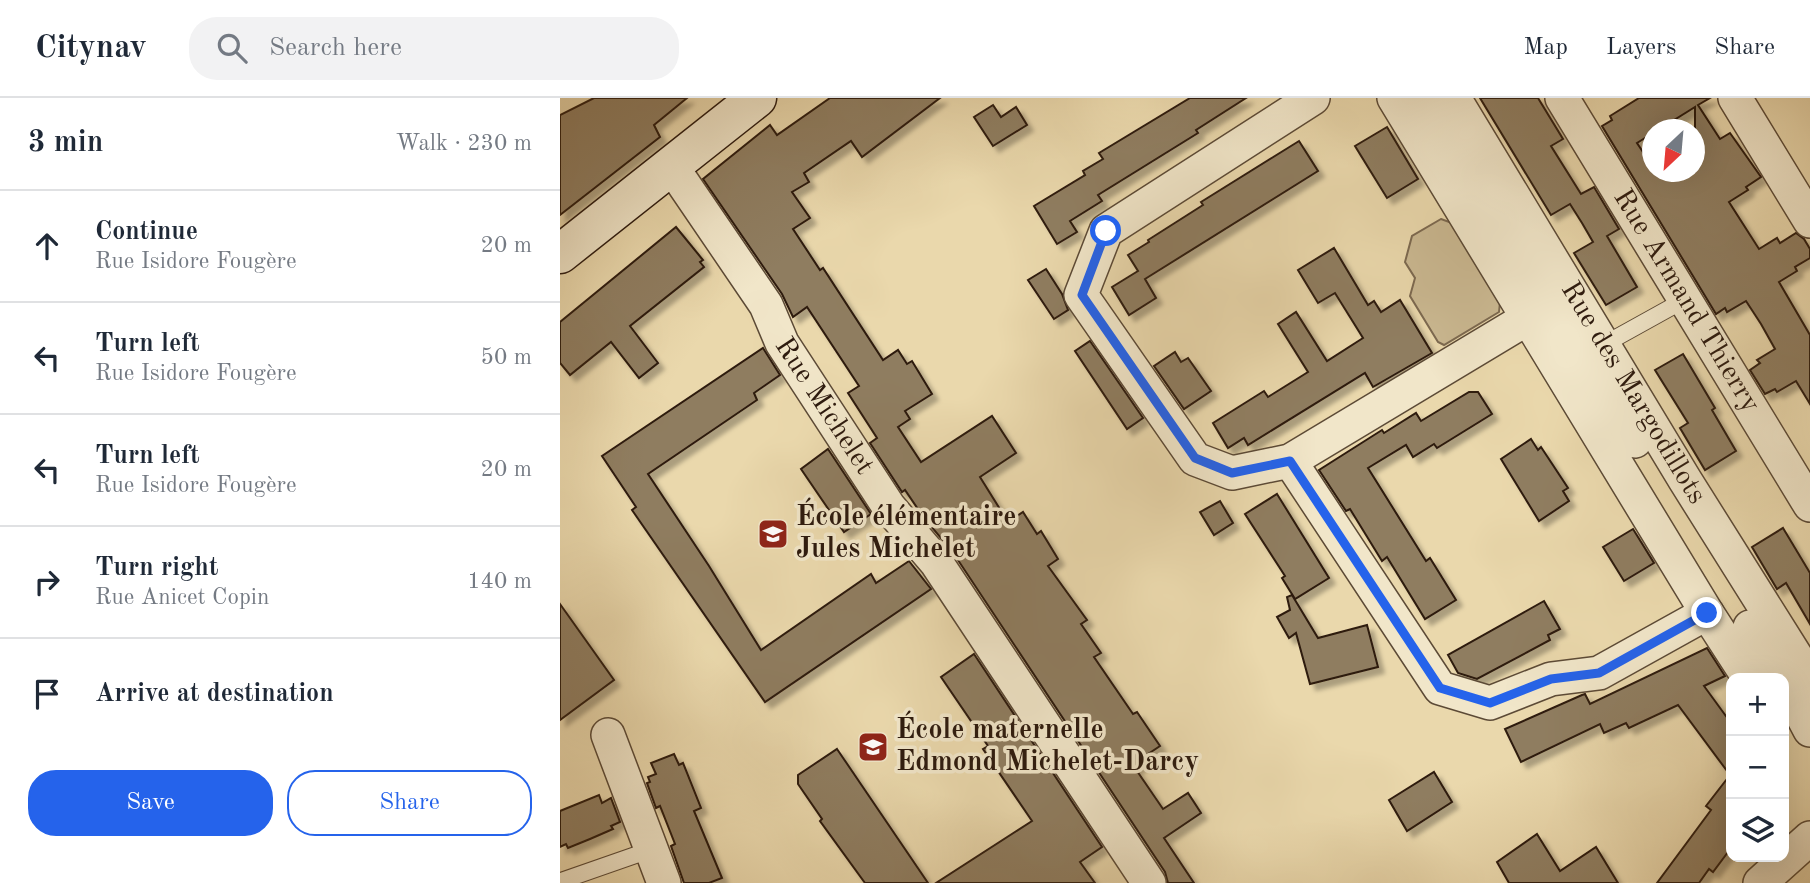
<!DOCTYPE html>
<html lang="en">
<head>
<meta charset="utf-8">
<style>
	:root { --surface:#fff; --page:#f2f2f3; --text:#1f2937; --muted:#747a83; --line:#e0e1e3; --accent:#2563eb }
	body { margin:0; font-family:"Old Standard TT",serif; background:var(--page); color:var(--text) }
	.controls { position:absolute; right:21px; bottom:21px; display:grid; overflow:hidden; border-radius:14px; box-shadow:0 7px 28px #0002 }
	.controls button { width:63px; height:63px; display:grid; place-items:center; padding:0; border:0; border-bottom:2px solid var(--line); background:var(--surface); color:var(--text); font:35px sans-serif }
	.compass { position:absolute; left:1082px; top:21px; width:63px; height:63px; border-radius:50%; background:var(--surface); box-shadow:0 7px 28px #0002; rotate:206deg }
	.stop { position:absolute; width:21px; height:21px; margin:-16px; border:5px solid #2563eb; border-radius:50%; background:#fff }
	.stop.end { background:#2563eb; border-color:#fff; box-shadow:0 2px 7px #0008 }
	.list { margin:0; padding:0; list-style:none }
	h2 { display:flex; justify-content:space-between; align-items:center; height:91px; margin:0; padding:0 28px; font-size:30px }
	h2 small { font-size:23px; font-weight:400; color:var(--muted) }
	.list li { display:grid; grid-template-columns:46px 1fr auto; gap:21px; align-items:center; box-sizing:border-box; height:112px; padding:0 28px; border-top:2px solid var(--line) }
	.list b { display:block; font-size:26px; white-space:nowrap }
	.list p { margin:0; font-size:23px; white-space:nowrap; color:var(--muted) }
	.list em { font-size:23px; font-style:normal; color:var(--muted) }
	.actions { display:flex; gap:14px; padding:21px 28px }
	.actions a { flex:1; padding:16px 0; border:2px solid var(--accent); border-radius:28px; text-align:center; font-size:24px; color:var(--accent) }
	.actions .main { background:var(--accent); color:#fff }
	.icon { flex:none; width:38px; height:38px; fill:none; stroke:currentColor; stroke-width:2; stroke-linecap:round; stroke-linejoin:round }
	.map { position:relative; flex:none; width:1250px; height:785px; overflow:hidden }
	header { display:flex; align-items:center; gap:42px; box-sizing:border-box; height:98px; padding:0 35px; background:var(--surface); border-bottom:2px solid var(--line) }
	header strong { font-size:33px }
	nav { display:flex; gap:38px; margin-inline-start:auto; font-size:24px }
	.search { width:490px; height:63px; background:var(--page); display:flex; align-items:center; gap:18px; box-sizing:border-box; padding:0 24px; border-radius:28px; color:var(--muted); font-size:26px }
	main { display:flex }
	aside { flex:1; background:var(--surface) }
	.map>svg:first-child { display:block }
	.green { fill:#cab891; stroke:#7c6950; stroke-width:2 }
	.building { fill:#8f7d60; stroke:#2d1a0e; stroke-width:2; fill-rule:evenodd; filter:url(#shadow) }
	.lines { fill:none; stroke-linecap:round; stroke-linejoin:round }
	.lane-casing { stroke:#5c4a36; stroke-width:18 }
	.street-casing { stroke:#5c4a36; stroke-width:36 }
	.secondary-casing { stroke:#2d1a0e; stroke-width:41 }
	.lane { stroke:#f1e6c9; stroke-width:16 }
	.street { stroke:#f1e6c9; stroke-width:33 }
	.secondary { stroke:#f1e6c9; stroke-width:38 }
	.route { stroke:#2563eb; stroke-width:9 }
	.labels { text-anchor:middle; dominant-baseline:central; stroke-width:7; stroke-linejoin:round; paint-order:stroke }
	.street-label { font-size:28px; fill:#2d1a0e; stroke:#f1e6c9 }
	.poi-label { font-size:28px; font-weight:bold; fill:#2d1a0e; stroke:#f1e6c9; text-anchor:start }
</style>
</head>
<body>
<header>
<strong>Citynav</strong>
<div class="search"><svg class="icon" aria-label="search" viewBox="0 0 24 24"><circle cx="10" cy="10" r="6"/><path d="M15 15l6 6"/></svg>Search here</div>
<nav><a>Map</a><a>Layers</a><a>Share</a></nav>
</header>
<main>
<aside>
<h2>3 min<small>Walk · 230 m</small></h2>
<ul class="list">
<li><svg class="icon" aria-label="ahead" viewBox="0 0 24 24"><path d="M12 20V5M6 11l6-6 6 6"/></svg><div><b>Continue</b><p>Rue Isidore Fougère</p></div><em>20 m</em></li>
<li><svg class="icon" aria-label="left" viewBox="0 0 24 24"><path d="M17 20v-9H6M10 6l-5 5 5 5"/></svg><div><b>Turn left</b><p>Rue Isidore Fougère</p></div><em>50 m</em></li>
<li><svg class="icon" aria-label="left" viewBox="0 0 24 24"><path d="M17 20v-9H6M10 6l-5 5 5 5"/></svg><div><b>Turn left</b><p>Rue Isidore Fougère</p></div><em>20 m</em></li>
<li><svg class="icon" aria-label="right" viewBox="0 0 24 24"><path d="M7 20v-9h11M14 6l5 5-5 5"/></svg><div><b>Turn right</b><p>Rue Anicet Copin</p></div><em>140 m</em></li>
<li><svg class="icon" aria-label="arrive" viewBox="0 0 24 24"><path d="M6 21V4h12l-3 4 3 4H6"/></svg><div><b>Arrive at destination</b></div></li>
</ul>
<div class="actions"><a class="main">Save</a><a>Share</a></div>
</aside>
<div class="map">
<svg width="1250" height="785" viewBox="0 0 1250 785">
	<defs>
		<filter id="shadow"><feDropShadow dx="6" dy="6" stdDeviation="2" flood-color="#0004"/></filter>
	</defs>
	<rect width="100%" height="100%" fill="#ead8ac"/>
	<filter id="stains"><feTurbulence type="fractalNoise" baseFrequency=".00286" numOctaves="4"/><feColorMatrix values="0 0 0 0 .2 0 0 0 0 .09 0 0 0 0 .02 0 0 0 .5 -.17"/></filter>
	<radialGradient id="worn" r=".72"><stop offset=".6" stop-color="#630" stop-opacity="0"/><stop offset="1" stop-color="#630" stop-opacity=".3"/></radialGradient>
	<path class="green" d="M881 121 892 125 940 204 939 214 884 247 878 244 850 198 855 180 845 164 852 138Z"/>
	<g class="building">
		<path d="M34 0H127L94 27 100 39 0 117V17Z"/>
		<path d="M270 0H380L302 59 291 43 244 75 249 84 232 94 250 120 233 131 260 172 263 170 323 262 338 252 347 266 352 263 372 296 345 313 350 321 338 329 361 364 432 318 456 355 420 379 448 424 463 414 477 436 481 433 498 461 488 468 527 522 521 526 541 555 534 559 573 616 577 614 600 648 585 658 587 662 575 670 603 711 628 695 641 715 604 740 634 785H608L605 774 392 453 364 420 345 392 342 394 310 345 317 340 288 295 299 288 247 209 233 219 222 196 143 81 210 27 217 37Z"/>
		<path d="M630 0H686L636 32 638 35 538 97 542 103 510 123 517 134 497 146 474 108 525 77 523 73 543 61 539 55Z"/>
		<path d="M920 0H978L1003 41 991 48 1021 96 1034 89 1059 131 1047 138 1077 189 1046 207 1014 155 1033 144 1022 125 1010 106 991 117Z"/>
		<path d="M1079 0H1150L1138 7 1160 41 1170 35 1201 79 1186 89 1188 92 1169 104 1199 151 1217 140 1220 145 1236 135 1244 141 1250 151V160L1235 169 1237 173 1219 184 1250 237V306L1236 283 1217 294 1215 291 1205 296 1190 272 1200 265 1197 262 1215 251 1201 226 1186 203 1167 214 1165 210 1156 216 1042 28 1052 22 1050 18ZM1135 9V74H1093V69L1077 45 1093 35V32H1098Z"/>
		<path d="M433 7 441 19 456 9 467 27 433 48 414 19Z"/>
		<path d="M827 29 858 81 827 100 795 48Z"/>
		<path d="M739 43 758 73 585 181 596 200 569 217 552 189 578 173 568 157 589 144 588 142 643 107 641 104Z"/>
		<path d="M116 129 143 162 140 164 144 169 70 228 98 265 79 280 51 244 10 277 0 265V224Z"/>
		<path d="M774 150 808 207 814 203 821 214 840 202 872 255 813 289 805 275 688 347 684 340 668 350 653 325 704 293 708 299 748 274 718 226 736 214 767 263 803 240 775 195 758 205 738 172Z"/>
		<path d="M486 171 502 196 508 212 494 221 468 182Z"/>
		<path d="M530 243 583 320 567 331 515 253Z"/>
		<path d="M203 250 220 277 194 295 197 302 88 376 149 468 201 552 311 476 316 485 349 463 371 491 205 604 72 412 76 409 42 358Z"/>
		<path d="M615 254 621 264 628 260 651 293 624 311 594 268Z"/>
		<path d="M1123 256 1155 310 1152 312 1176 353 1145 372 1120 330 1128 325 1095 272Z"/>
		<path d="M909 294H918L932 316 877 350 874 346 853 359 846 347 808 370 866 463 870 460 896 502 865 521 827 459 822 463 790 411 786 413 759 372 822 332 824 335 856 315 861 323Z"/>
		<path d="M971 341 978 352 981 349 1008 390 1003 393 1009 403 979 423 941 361Z"/>
		<path d="M268 351 311 416 284 434 241 371Z"/>
		<path d="M717 396 769 480 735 501 722 480 725 478 685 416Z"/>
		<path d="M660 403 673 425 654 437 640 414Z"/>
		<path d="M1223 430 1250 475V526L1226 485 1217 491 1192 449Z"/>
		<path d="M1073 431 1094 465 1064 483 1043 449Z"/>
		<path d="M732 497 758 540 807 527 818 569 750 586 736 535 729 540 717 519 730 512 727 499Z"/>
		<path d="M984 503 1000 531 988 537 990 542 917 581 898 575 888 557Z"/>
		<path d="M0 506 54 582 0 622Z"/>
		<path d="M1147 550 1165 578 1144 588 1171 625V750L1153 774 1149 771 1139 785H1097L1151 712 1146 708 1170 677 1118 607 1069 630 1066 625 1044 635 1040 626 961 664 945 631 1022 597 1025 596 1030 606Z"/>
		<path d="M414 556 542 749 520 764 535 785H376L472 723 423 651 428 648 381 579Z"/>
		<path d="M277 651 368 785H305L260 723 262 721 238 686V677Z"/>
		<path d="M114 656 119 667 123 665 141 710 134 713 162 780 149 785H124L111 748 115 746 100 708 96 710 87 685 90 684 88 679 96 676 91 665Z"/>
		<path d="M874 674 892 704 847 733 829 702Z"/>
		<path d="M39 697 42 705 51 700 60 724 51 728 53 731 30 741 8 750 6 746 0 749V713Z"/>
		<path d="M977 736 1000 773 1036 749 1058 785H949L937 764Z"/>
	</g>
	<g class="lines">
		<g class="lane-casing">
			<g id="lane">
				<path d="M1043 247 1126 201"/>
				<path d="M1 783 90 752"/>
			</g>
		</g>
		<g class="street-casing">
			<g id="street">
				<path d="M753 0 546 133 521 197 635 361 672 375 730 363 968 220"/>
				<path d="M834 0 1147 515 1189 580"/>
				<path d="M863 0 1075 343"/>
				<path id="s1" d="M894 0 1125 382 1245 573 1250 590"/>
				<path id="s2" d="M1002 0 1250 407"/>
				<path d="M1175 0 1250 123"/>
				<path id="s3" d="M112 69 206 207 222 245 329 409 376 464 589 785"/>
				<path d="M730 363 880 590 930 605 991 581 1039 575 1147 515"/>
				<path d="M1190 529 1222 580"/>
				<path d="M1224 583 1250 632"/>
				<path d="M48 637 104 785"/>
				<path d="M1200 785 1250 740"/>
			</g>
		</g>
		<g class="secondary-casing">
			<path id="secondary" d="M0 156 197 0"/>
		</g>
		<use href="#lane" class="lane"/>
		<use href="#street" class="street"/>
		<use href="#secondary" class="secondary"/>
	</g>
	<g class="lines">
		<path class="route" d="M546 133 522 197 635 360 672 375 730 363 880 590 930 605 991 581 1039 575 1147 515"/>
	</g>
	<defs>
		<g id="school-square" transform="scale(1.575)"><rect x="-9" y="-9" width="18" height="18" rx="4" fill="#8f2418" stroke="#f1e6c9"/><path d="M0-5L7-2L0 1L-7-2ZM-4 1L0 2.5L4 1V4Q0 6-4 4Z" fill="#fff"/></g>
	</defs>
	<g fill-rule="evenodd">
		<use href="#school-square" x="213" y="436"/>
		<use href="#school-square" x="313" y="649"/>
	</g>
	<g class="labels">
		<g class="street-label">
			<text stroke="none"><textPath href="#s2" startOffset="238">Rue Armand Thierry</textPath></text>
			<text stroke="none"><textPath href="#s1" startOffset="345">Rue des Margodillots</textPath></text>
			<text stroke="none"><textPath href="#s3" startOffset="284">Rue Michelet</textPath></text>
		</g>
		<g class="poi-label">
			<text x="236" y="420">École élémentaire<tspan x="236" dy="32">Jules Michelet</tspan></text>
			<text x="336" y="633">École maternelle<tspan x="336" dy="32">Edmond Michelet-Darcy</tspan></text>
		</g>
	</g>
	<rect width="100%" height="100%" filter="url(#stains)"/>
	<rect width="100%" height="100%" fill="url(#worn)"/>
</svg>
<div class="controls">
<button>+</button>
<button>−</button>
<button><svg class="icon" aria-label="layers" viewBox="0 0 24 24"><path d="M12 4l9 5-9 5-9-5zM3 14l9 5 9-5"/></svg></button>
</div>
<svg class="compass" viewBox="-18 -18 36 36"><path d="M0-13l5 13h-10z" fill="#e53935"/><path d="M0 13l5-13h-10z" fill="#747a83"/></svg>
<div class="stop" style="left:546px;top:133px"></div>
<div class="stop end" style="left:1147px;top:515px"></div>
</div>
</main>
</body>
</html>
